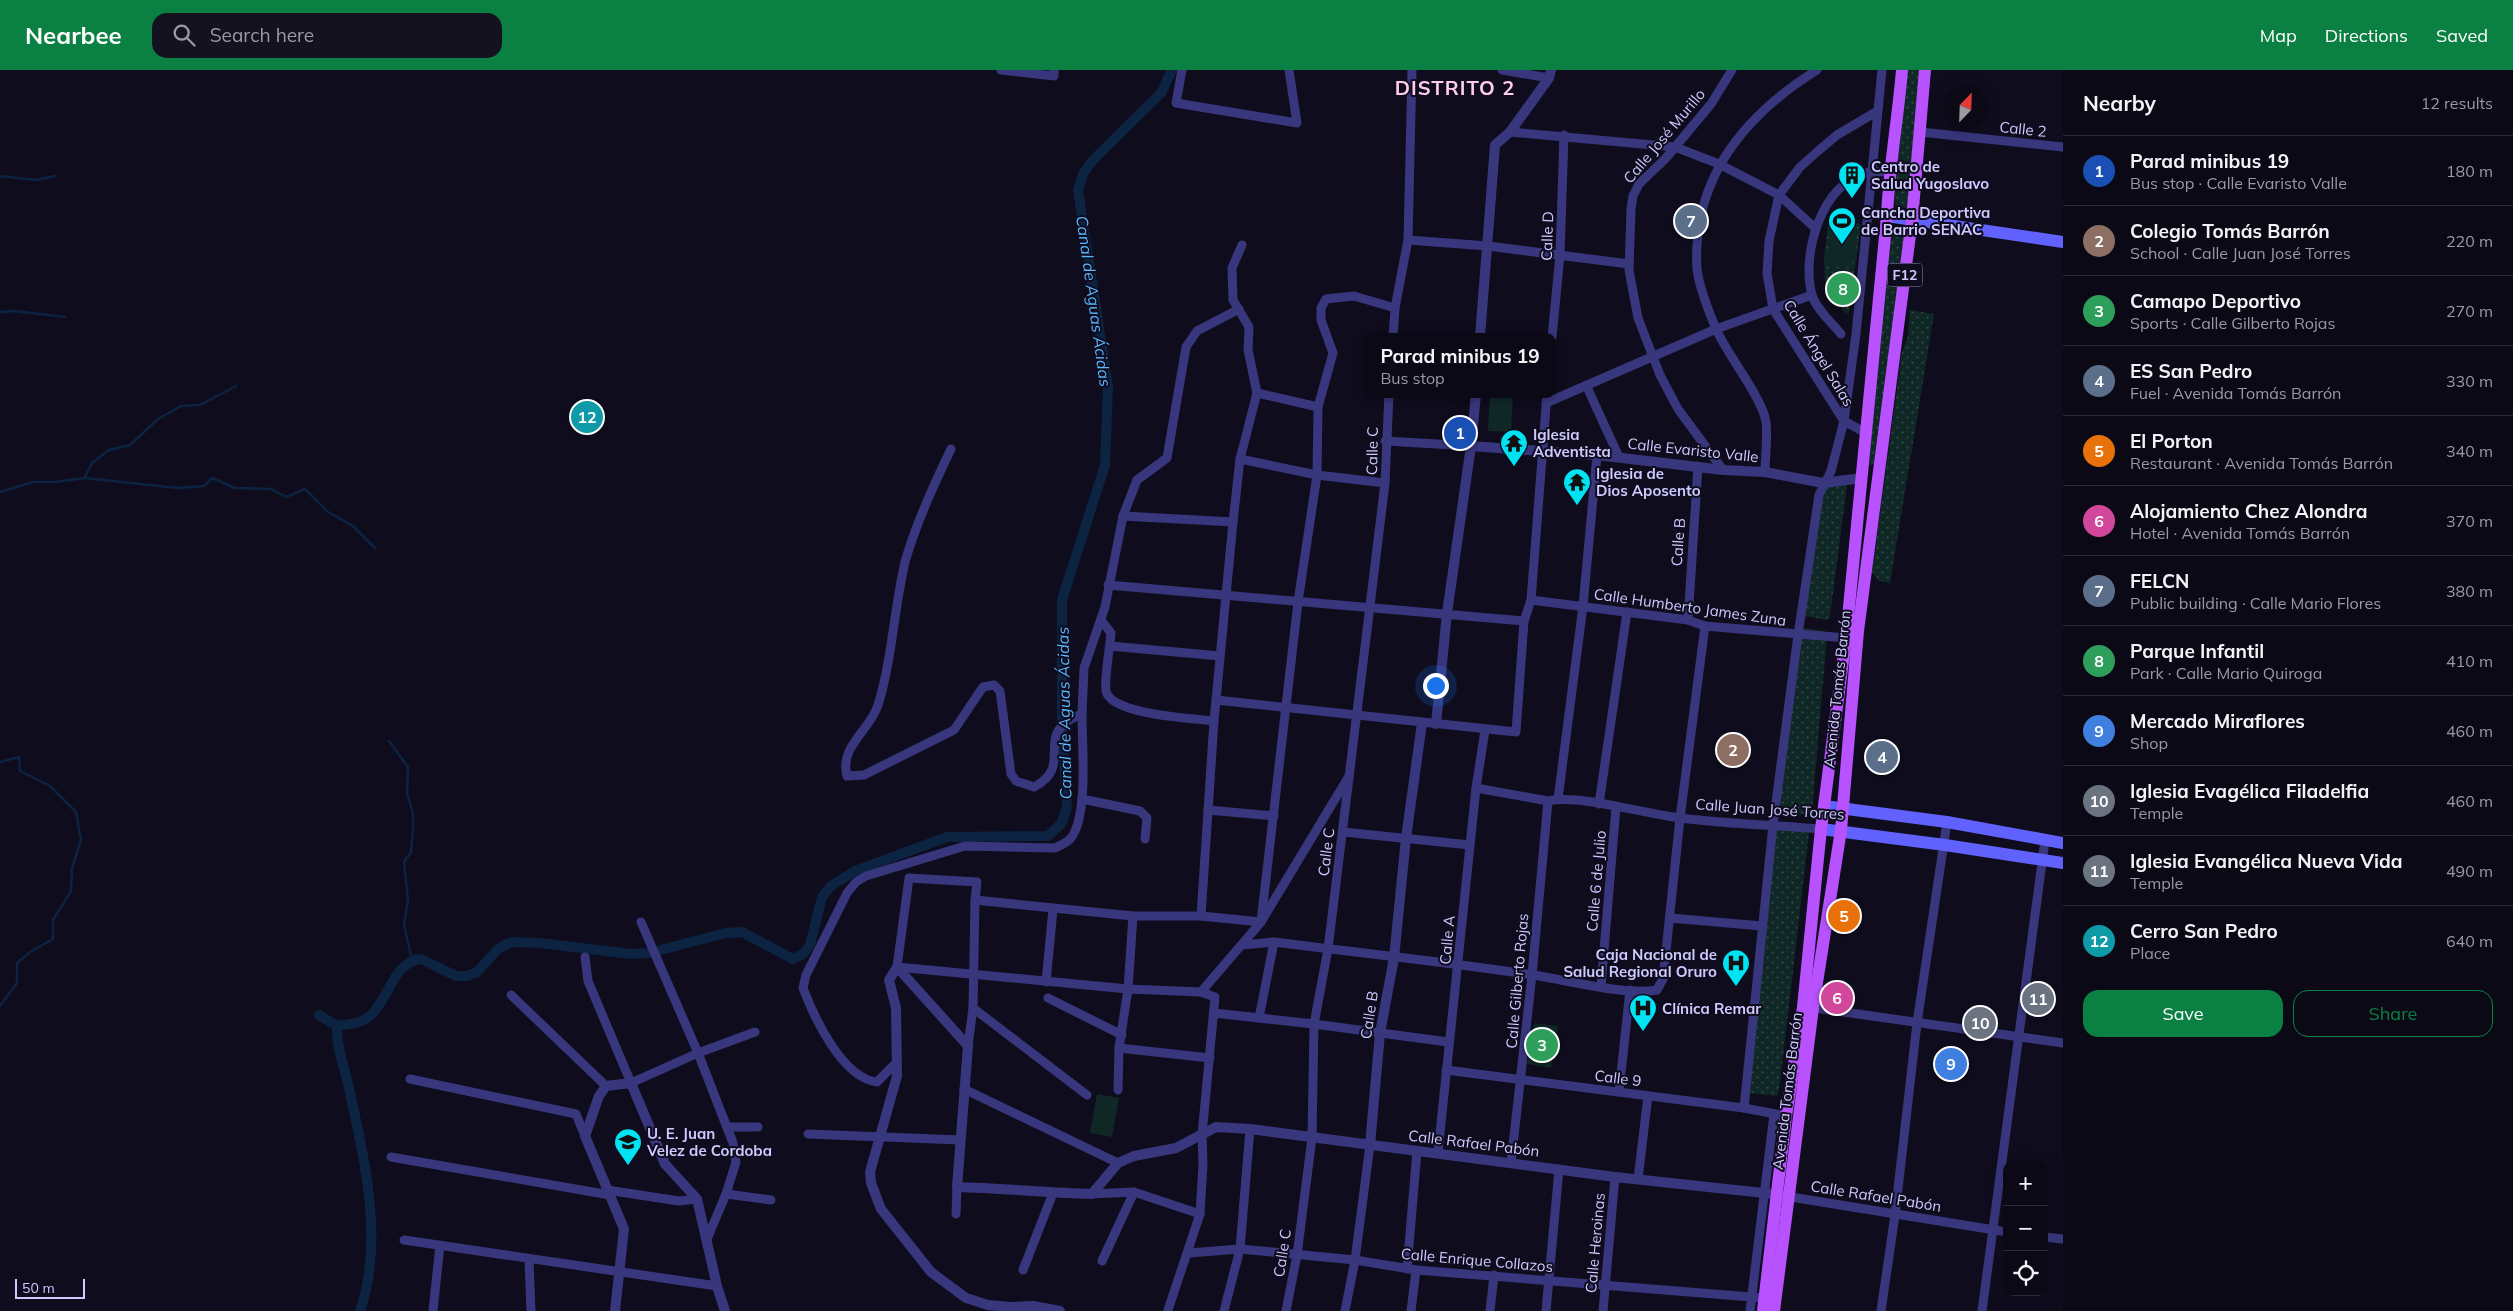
<!DOCTYPE html>
<html lang="en">
<head>
<meta charset="utf-8">
<style>
	:root { --surface:#0b0916; --page:#14121f; --text:#f1f3f6; --muted:#9a9aa1; --line:#2b2a35; --accent:#0b8043 }
	body { margin:0; font-family:Mulish,sans-serif; background:var(--page); color:var(--text) }
	.controls { position:absolute; right:15px; bottom:15px; display:grid; overflow:hidden; border-radius:10px; box-shadow:0 5px 20px #0002 }
	.controls button { width:45px; height:45px; display:grid; place-items:center; padding:0; border:0; border-bottom:1px solid var(--line); background:var(--surface); color:var(--text); font:25px sans-serif }
	.compass { position:absolute; left:1943px; top:15px; width:45px; height:45px; border-radius:50%; background:var(--surface); box-shadow:0 5px 20px #0002; rotate:23deg }
	.scale { position:absolute; left:15px; bottom:12px; width:70px; box-sizing:border-box; padding-left:5px; border:2px solid #cecaff; border-top:0; font-size:14px; line-height:18px; white-space:nowrap; color:#cecaff; -webkit-text-stroke:4px #0f0c1e; paint-order:stroke }
	.you { position:absolute; left:1435px; top:615px; width:18px; height:18px; margin:-12px; border:4px solid #fff; border-radius:50%; background:#1a73e8; box-shadow:0 0 0 8px #1a73e833 }
	.badge { display:grid; place-items:center; width:32px; height:32px; border-radius:50%; background:var(--accent); color:#fff; font-size:16px; font-weight:700 }
	.pin { position:absolute; translate:-50% -50%; border:2px solid #fff; box-shadow:0 1px 5px #0006 }
	.popup { position:absolute; left:1364px; top:263px; width:192px; height:65px; box-sizing:border-box; display:grid; place-content:center; border-radius:10px; background:var(--surface); filter:drop-shadow(0 1px 4px #0005); font-size:16px; white-space:nowrap; color:var(--muted) }
	.popup b { font-size:19px; color:var(--text) }
	.popup::after { content:''; position:absolute; left:50%; top:100%; margin-left:-10px; border:10px solid transparent; border-top-color:var(--surface) }
	.list { margin:0; padding:0; list-style:none }
	h2 { display:flex; justify-content:space-between; align-items:center; height:65px; margin:0; padding:0 20px; font-size:21px }
	h2 small { font-size:16px; font-weight:400; color:var(--muted) }
	.list li { display:grid; grid-template-columns:32px 1fr auto; gap:15px; align-items:center; box-sizing:border-box; height:70px; padding:0 20px; border-top:1px solid var(--line) }
	.list b { display:block; font-size:19px; white-space:nowrap }
	.list p { margin:0; font-size:16px; white-space:nowrap; color:var(--muted) }
	.list em { font-size:16px; font-style:normal; color:var(--muted) }
	.actions { display:flex; gap:10px; padding:15px 20px }
	.actions a { flex:1; padding:11px 0; border:1px solid var(--accent); border-radius:15px; text-align:center; font-size:18px; color:var(--accent) }
	.actions .main { background:var(--accent); color:#fff }
	.icon { flex:none; width:28px; height:28px; fill:none; stroke:currentColor; stroke-width:2; stroke-linecap:round; stroke-linejoin:round }
	.map { position:relative; flex:none; width:2063px; height:1241px; overflow:hidden }
	header { display:flex; align-items:center; gap:30px; box-sizing:border-box; height:70px; padding:0 25px; background:var(--accent); color:#fff }
	header strong { font-size:24px }
	nav { display:flex; gap:28px; margin-inline-start:auto; font-size:18px }
	.search { width:350px; height:45px; background:var(--page); display:flex; align-items:center; gap:12px; box-sizing:border-box; padding:0 18px; border-radius:15px; color:var(--muted); font-size:19px }
	main { display:flex }
	aside { flex:1; background:var(--surface) }
	.map>svg:first-child { display:block }
	.park { fill:url(#park-dots) }
	.pitch { fill:#0f2826 }
	.lines { fill:none; stroke-linecap:round; stroke-linejoin:round }
	.stream { stroke:#0c2342; stroke-width:2.5 }
	.canal { stroke:#0c2342; stroke-width:10 }
	.minor { stroke:#38377d; stroke-width:9 }
	.tertiary { stroke:#38377d; stroke-width:10 }
	.secondary { stroke:#6162fe; stroke-width:12 }
	.primary { stroke:#b851fe; stroke-width:12 }
	.labels { text-anchor:middle; dominant-baseline:central; stroke-width:4; stroke-linejoin:round; paint-order:stroke }
	.shield { fill:#0f0c1e; stroke:#9591bc; stroke-width:1 }
	.shield-label { font-size:14px; font-weight:bold; fill:#cecaff }
	.street-label { font-size:15px; fill:#cecaff; stroke:#0f0c1e }
	.poi-label { font-size:15px; font-weight:bold; fill:#cecaff; stroke:#0f0c1e; text-anchor:start }
	.water-label { font-size:16px; font-style:italic; fill:#58b7fe; stroke:#0f0c1e }
	.district-label { font-size:20px; font-weight:bold; letter-spacing:1px; fill:#fce; stroke:#0f0c1e }
</style>
</head>
<body>
<header>
<strong>Nearbee</strong>
<div class="search"><svg class="icon" aria-label="search" viewBox="0 0 24 24"><circle cx="10" cy="10" r="6"/><path d="M15 15l6 6"/></svg>Search here</div>
<nav><a>Map</a><a>Directions</a><a>Saved</a></nav>
</header>
<main>
<div class="map">
<svg width="2063" height="1241" viewBox="0 0 2063 1241">
	<defs>
		<pattern id="park-dots" width="8" height="8" patternUnits="userSpaceOnUse" patternTransform="scale(1.25)"><rect width="8" height="8" fill="#0f2826"/><path d="M2 2h.1M6 6h.1" fill="none" stroke="#314647" stroke-width="1.8" stroke-linecap="round"/></pattern>
	</defs>
	<rect width="100%" height="100%" fill="#0f0c1e"/>
	<g class="park">
		<path d="M1907 0H1921L1907 138 1896 136 1894 129Z"/>
		<path d="M1829 149 1861 154 1849 243 1846 244 1825 217 1824 188Z"/>
		<path d="M1900 157 1906 163 1876 392 1869 396 1873 317 1892 163 1896 158Z"/>
		<path d="M1910 240 1934 244 1890 513 1879 511 1872 502 1902 282 1908 266Z"/>
		<path d="M1842 413 1847 416 1830 546 1827 550 1805 546 1819 417Z"/>
		<path d="M1804 558 1824 561 1827 566 1812 741 1808 745 1782 742 1779 739 1800 562Z"/>
		<path d="M1777 755H1805L1809 763 1780 1013 1777 1026 1749 1023Z"/>
	</g>
	<g class="pitch">
		<path d="M1832 153 1857 156 1852 198 1826 195Z"/>
		<path d="M1490 324H1513L1511 362 1488 361Z"/>
		<path d="M1534 953 1558 956 1551 998 1527 994Z"/>
		<path d="M1097 1024 1119 1028 1112 1067 1090 1063Z"/>
	</g>
	<g class="lines">
		<g class="stream">
			<path d="M0 106 36 110 55 106"/>
			<path d="M0 242 14 241 65 247"/>
			<path d="M85 407 92 393 109 380 130 375 158 349 181 336 200 335 236 316"/>
			<path d="M0 422 33 412H55L85 408 177 418 204 416 212 408 235 418 271 419 286 427 305 419 328 442 353 456 375 478"/>
			<path d="M389 671 408 697 407 723 413 744V760L411 782 404 792 408 830 404 855 412 890"/>
			<path d="M0 692 19 687 20 701 50 716 76 742 81 770 72 798 71 821 53 850V869L30 882 17 893V913L0 936"/>
		</g>
		<g class="canal">
			<path d="M319 945 337 956"/>
			<path d="M360 1241C384 1173 365 1092 350 1023 346 1002 336 978 337 956 349 953 360 955 370 946 389 929 393 892 421 889L456 906H467L477 902 498 879 511 872 540 873 631 884 649 883 726 863 742 862 793 889 803 884 810 875 822 827 831 816 855 801 947 767 1048 766 1061 754 1067 738 1062 650V530L1105 395 1108 317 1078 120 1083 104 1092 91 1161 23 1172 0"/>
		</g>
		<g class="minor">
			<path d="M1001 0 1054 6V0"/>
			<path d="M1182 0 1176 33 1297 53 1289 0"/>
			<path d="M1502 0 1549 8"/>
			<path d="M1510 62 1675 77 1719 94 1779 125 1815 158"/>
			<path d="M1920 62 2063 77"/>
			<path d="M1408 170 1488 176 1629 194"/>
			<path d="M1242 175 1232 198 1233 230 1249 257 1248 280 1257 323 1240 389 1233 452 1214 651 1201 846H1133L975 830 977 812 909 808 897 897 1128 919 1201 922 1261 852 1349 706"/>
			<path d="M1841 264C1832 253 1816 239 1812 225 1801 185 1821 114 1866 103 1873 101 1881 102 1889 102"/>
			<path d="M1393 267 1395 238 1408 170 1412 0"/>
			<path d="M1552 267 1560 185 1564 65"/>
			<path d="M1586 315 1619 387"/>
			<path d="M1257 323 1318 337"/>
			<path d="M1546 333 1716 259 1812 225"/>
			<path d="M1866 363 1844 351 1799 280 1773 239 1767 203 1769 171 1779 125 1800 97 1818 81 1837 65 1876 42"/>
			<path d="M1385 371 1471 376"/>
			<path d="M951 379C933 416 916 453 905 492 894 539 892 590 878 635 870 661 839 676 847 706L864 705 954 660 983 617 994 615 1000 621 1011 704 1016 711 1034 717C1077 695 1029 664 1082 644L1084 598 1105 537 1123 446 1137 410 1167 388 1186 277 1197 261 1239 239"/>
			<path d="M1240 389 1317 405 1385 413"/>
			<path d="M1723 400 1678 339 1660 305 1638 248 1629 200 1631 139 1633 126 1639 114 1666 88 1711 34 1732 0"/>
			<path d="M1765 402C1765 386 1768 368 1766 352 1762 327 1728 286 1716 259 1709 242 1701 222 1698 205 1695 191 1697 176 1698 163 1707 89 1756 38 1817 0"/>
			<path d="M1123 446 1233 452"/>
			<path d="M1108 515 1524 551"/>
			<path d="M1531 530 1688 550 1705 556 1846 568"/>
			<path d="M1101 550 1111 563C1110 577 1104 609 1106 621 1111 645 1193 648 1214 651"/>
			<path d="M1688 550 1698 396"/>
			<path d="M1110 576 1220 586"/>
			<path d="M1216 630 1516 662 1524 551 1531 530 1547 324"/>
			<path d="M1476 718 1548 731C1579 724 1645 744 1680 748 1727 754 1774 755 1821 759"/>
			<path d="M1082 729 1140 741 1147 748 1145 769"/>
			<path d="M1558 729 1583 536 1597 385"/>
			<path d="M1599 734 1627 542"/>
			<path d="M1208 740 1274 746"/>
			<path d="M1343 762 1470 775"/>
			<path d="M1201 846 1261 852 1298 532 1317 405 1318 337 1333 283 1321 250V238L1326 229 1354 226 1395 238"/>
			<path d="M1670 848 1762 856"/>
			<path d="M641 852 698 983 733 1073 736 1092 726 1124 707 1169"/>
			<path d="M1242 875 1274 872C1360 883 1447 892 1533 905 1566 910 1626 926 1657 920L1663 909 1680 748 1705 556"/>
			<path d="M585 887 588 911 631 1013 698 983 755 962"/>
			<path d="M1046 912 1053 839"/>
			<path d="M1601 916 1616 737"/>
			<path d="M511 925 606 1016"/>
			<path d="M1048 928 1122 965"/>
			<path d="M1808 937 2063 973"/>
			<path d="M973 938 1087 1025"/>
			<path d="M1214 943 1314 954 1448 972"/>
			<path d="M1259 948 1274 872"/>
			<path d="M968 976 973 938 975 830"/>
			<path d="M1119 978 1210 988"/>
			<path d="M897 992 877 1012C842 1008 814 947 803 918L806 905 847 823 856 812 866 806 965 776 1055 778C1063 774 1069 772 1073 765 1088 740 1082 674 1082 644"/>
			<path d="M1446 1000 1744 1038 1786 1046"/>
			<path d="M410 1009 576 1044 585 1066"/>
			<path d="M964 1019 1118 1093"/>
			<path d="M1118 1020 1119 978 1128 919 1133 846"/>
			<path d="M1619 1022 1630 920"/>
			<path d="M1744 1038 1773 755 1798 565 1819 425 1831 401 1844 351 1856 264 1882 0"/>
			<path d="M727 1057H758"/>
			<path d="M808 1064 960 1070"/>
			<path d="M1438 1082 1476 718 1485 660"/>
			<path d="M391 1087 610 1125"/>
			<path d="M1511 1093 1532 905 1548 731"/>
			<path d="M1638 1109 1648 1026"/>
			<path d="M607 1120 679 1131 697 1129"/>
			<path d="M726 1124 771 1130"/>
			<path d="M1092 1124 1134 1122 1200 1144 1168 1240"/>
			<path d="M1791 1127 2007 1162"/>
			<path d="M956 1144 957 1117"/>
			<path d="M1200 1144 1203 1095 1202 1065 1215 927 1201 922"/>
			<path d="M2044 1167 2063 1169"/>
			<path d="M404 1170 717 1216"/>
			<path d="M1189 1183 1240 1179 1355 1190 1416 1200 1764 1228"/>
			<path d="M529 1189 531 1241"/>
			<path d="M1102 1191 1134 1122"/>
			<path d="M1407 1199 1417 1081"/>
			<path d="M1023 1200 1053 1123"/>
			<path d="M433 1241 440 1175"/>
			<path d="M1224 1241 1240 1179 1250 1059"/>
			<path d="M1286 1241 1297 1185 1312 1068 1314 954 1328 879 1385 413 1389 324"/>
			<path d="M1345 1241 1355 1190 1370 1075"/>
			<path d="M1411 1241 1416 1200"/>
			<path d="M1490 1241 1494 1205"/>
			<path d="M1546 1241 1559 1099"/>
			<path d="M1603 1241 1615 1107"/>
			<path d="M1750 1241 1774 1044"/>
			<path d="M1881 1241 1895 1145 1917 953 1947 752"/>
			<path d="M1982 1241 2045 770"/>
		</g>
		<g class="tertiary">
			<path d="M1480 267 1495 75 1510 62 1549 8 1551 0"/>
			<path d="M1471 376 1597 385 1723 400 1765 402 1823 413 1862 408"/>
			<path d="M1436 654 1447 543 1471 376 1476 324"/>
			<path d="M1370 1075 1380 963 1394 888 1406 768 1422 653"/>
			<path d="M615 1241 624 1159 585 1066 599 1026 606 1016 631 1013 665 1094 697 1129 717 1216 725 1241"/>
			<path d="M1060 1241 1033 1236 1010 1237 988 1235 966 1228 931 1202 881 1139 871 1113 870 1102 897 1006 896 938 889 910 897 897 968 976 957 1117C1002 1118 1047 1123 1092 1124L1118 1093 1134 1086 1176 1078 1216 1057 1250 1059 1615 1107 1782 1125"/>
		</g>
		<g class="secondary">
			<path d="M1887 146 2063 172"/>
			<path d="M1824 736 1947 752 2063 773"/>
			<path d="M1821 759 1945 775 2063 793"/>
		</g>
		<g class="primary">
			<path d="M1763 1241 1786 1046 1803 937 1821 759 1846 568 1887 146C1889 97 1898 49 1902 0"/>
			<path d="M1774 1241 1813 938 1841 760 1858 561 1912 150 1925 0"/>
		</g>
	</g>
	<defs>
		<g id="building-pin" transform="scale(1.4375)"><path d="M0 17L-7.5 6A9.5 9.5 0 1 1 7.5 6Z" fill="#01e3f3" stroke="#0f0c1e"/><path d="M-4-6H4V6H1V3H-1V6H-4ZM-2.5-4.3h1.7v1.8h-1.7ZM.8-4.3h1.7v1.8H.8ZM-2.5-1h1.7V.8h-1.7ZM.8-1h1.7V.8H.8Z" fill="#111"/></g>
		<g id="stadium-pin" transform="scale(1.4375)"><path d="M0 17L-7.5 6A9.5 9.5 0 1 1 7.5 6Z" fill="#01e3f3" stroke="#0f0c1e"/><path d="M0-5a6.5 5 0 1 0 0 10a6.5 5 0 1 0 0-10ZM-3.5-1.8h7v3.6h-7Z" fill="#111"/></g>
		<g id="temple-pin" transform="scale(1.4375)"><path d="M0 17L-7.5 6A9.5 9.5 0 1 1 7.5 6Z" fill="#01e3f3" stroke="#0f0c1e"/><path d="M0-6L5-2H3V0L6.5 2.5H4V6H1.5V3h-3V6H-4V2.5H-6.5L-3 0V-2H-5Z" fill="#111"/></g>
		<g id="hospital-pin" transform="scale(1.4375)"><path d="M0 17L-7.5 6A9.5 9.5 0 1 1 7.5 6Z" fill="#01e3f3" stroke="#0f0c1e"/><path d="M-5-5h3v3.5h4V-5h3V5h-3V1.5h-4V5h-3Z" fill="#111"/></g>
		<g id="school-pin" transform="scale(1.4375)"><path d="M0 17L-7.5 6A9.5 9.5 0 1 1 7.5 6Z" fill="#01e3f3" stroke="#0f0c1e"/><path d="M0-5L7-2L0 1L-7-2ZM-4 1L0 2.5L4 1V4Q0 6-4 4Z" fill="#111"/></g>
	</defs>
	<g fill-rule="evenodd">
		<use href="#building-pin" x="1852" y="105"/>
		<use href="#stadium-pin" x="1842" y="151"/>
		<use href="#temple-pin" x="1514" y="373"/>
		<use href="#temple-pin" x="1577" y="412"/>
		<use href="#hospital-pin" x="1736" y="893"/>
		<use href="#hospital-pin" x="1643" y="938"/>
		<use href="#school-pin" x="628" y="1072"/>
	</g>
	<g class="labels">
		<rect class="shield" x="1887.5" y="193.5" width="35" height="23" rx="4"/>
		<g class="shield-label">
			<text x="1905" y="205">F12</text>
		</g>
		<g class="street-label">
			<text transform="translate(2023 59) rotate(6)">Calle 2</text>
			<text transform="translate(1664 66) rotate(-50)">Calle José Murillo</text>
			<text transform="translate(1547 166) rotate(-88)">Calle D</text>
			<text transform="translate(1819 283) rotate(59)">Calle Ángel Salas</text>
			<text transform="translate(1693 380) rotate(6)">Calle Evaristo Valle</text>
			<text transform="translate(1372 381) rotate(-89)">Calle C</text>
			<text transform="translate(1678 472) rotate(-86)">Calle B</text>
			<text transform="translate(1690 537) rotate(8)">Calle Humberto James Zuna</text>
			<text transform="translate(1837 619) rotate(-84)">Avenida Tomás Barrón</text>
			<text transform="translate(1770 739) rotate(4)">Calle Juan José Torres</text>
			<text transform="translate(1326 782) rotate(-83)">Calle C</text>
			<text transform="translate(1596 811) rotate(-85)">Calle 6 de Julio</text>
			<text transform="translate(1447 870) rotate(-85)">Calle A</text>
			<text transform="translate(1517 911) rotate(-85)">Calle Gilberto Rojas</text>
			<text transform="translate(1369 945) rotate(-81)">Calle B</text>
			<text transform="translate(1618 1008) rotate(7)">Calle 9</text>
			<text transform="translate(1787 1021) rotate(-83)">Avenida Tomás Barrón</text>
			<text transform="translate(1474 1073) rotate(7)">Calle Rafael Pabón</text>
			<text transform="translate(1876 1126) rotate(9)">Calle Rafael Pabón</text>
			<text transform="translate(1595 1173) rotate(-85)">Calle Heroinas</text>
			<text transform="translate(1282 1183) rotate(-81)">Calle C</text>
			<text transform="translate(1477 1190) rotate(5)">Calle Enrique Collazos</text>
		</g>
		<g class="poi-label">
			<text x="1871" y="96">Centro de<tspan x="1871" dy="17">Salud Yugoslavo</tspan></text>
			<text x="1861" y="142">Cancha Deportiva<tspan x="1861" dy="17">de Barrio SENAC</tspan></text>
			<text x="1533" y="364">Iglesia<tspan x="1533" dy="17">Adventista</tspan></text>
			<text x="1596" y="403">Iglesia de<tspan x="1596" dy="17">Dios Aposento</tspan></text>
			<text x="1717" y="884" text-anchor="end">Caja Nacional de<tspan x="1717" dy="17">Salud Regional Oruro</tspan></text>
			<text x="1662" y="938">Clínica Remar</text>
			<text x="647" y="1063">U. E. Juan<tspan x="647" dy="17">Velez de Cordoba</tspan></text>
		</g>
		<g class="water-label">
			<text transform="translate(1094 231) rotate(82)">Canal de Aguas Ácidas</text>
			<text transform="translate(1064 643) rotate(-91)">Canal de Aguas Ácidas</text>
		</g>
		<g class="district-label">
			<text x="1455" y="17">DISTRITO 2</text>
		</g>
	</g>
</svg>
<div class="controls">
<button>+</button>
<button>−</button>
<button><svg class="icon" aria-label="locate" viewBox="0 0 24 24"><circle cx="12" cy="12" r="6"/><path d="M12 2v4M12 18v4M2 12h4M18 12h4"/></svg></button>
</div>
<svg class="compass" viewBox="-18 -18 36 36"><path d="M0-13l5 13h-10z" fill="#e53935"/><path d="M0 13l5-13h-10z" fill="#9a9aa1"/></svg>
<div class="scale">50 m</div>
<div class="you"></div>
<div class="pin badge" style="left:1460px;top:363px;background:#1a4fb4">1</div>
<div class="popup"><b>Parad minibus 19</b>Bus stop</div>
<div class="pin badge" style="left:1733px;top:680px;background:#8d6e63">2</div>
<div class="pin badge" style="left:1542px;top:975px;background:#2e9e5b">3</div>
<div class="pin badge" style="left:1882px;top:687px;background:#5c6f8a">4</div>
<div class="pin badge" style="left:1844px;top:846px;background:#e8710a">5</div>
<div class="pin badge" style="left:1837px;top:928px;background:#d1479c">6</div>
<div class="pin badge" style="left:1691px;top:151px;background:#5c6f8a">7</div>
<div class="pin badge" style="left:1843px;top:219px;background:#2e9e5b">8</div>
<div class="pin badge" style="left:1951px;top:994px;background:#3f7fe0">9</div>
<div class="pin badge" style="left:1980px;top:953px;background:#6b7280">10</div>
<div class="pin badge" style="left:2038px;top:929px;background:#6b7280">11</div>
<div class="pin badge" style="left:587px;top:347px;background:#0f9aa8">12</div>
</div>
<aside>
<h2>Nearby<small>12 results</small></h2>
<ul class="list">
<li><span class="badge" style="background:#1a4fb4">1</span><div><b>Parad minibus 19</b><p>Bus stop · Calle Evaristo Valle</p></div><em>180 m</em></li>
<li><span class="badge" style="background:#8d6e63">2</span><div><b>Colegio Tomás Barrón</b><p>School · Calle Juan José Torres</p></div><em>220 m</em></li>
<li><span class="badge" style="background:#2e9e5b">3</span><div><b>Camapo Deportivo</b><p>Sports · Calle Gilberto Rojas</p></div><em>270 m</em></li>
<li><span class="badge" style="background:#5c6f8a">4</span><div><b>ES San Pedro</b><p>Fuel · Avenida Tomás Barrón</p></div><em>330 m</em></li>
<li><span class="badge" style="background:#e8710a">5</span><div><b>El Porton</b><p>Restaurant · Avenida Tomás Barrón</p></div><em>340 m</em></li>
<li><span class="badge" style="background:#d1479c">6</span><div><b>Alojamiento Chez Alondra</b><p>Hotel · Avenida Tomás Barrón</p></div><em>370 m</em></li>
<li><span class="badge" style="background:#5c6f8a">7</span><div><b>FELCN</b><p>Public building · Calle Mario Flores</p></div><em>380 m</em></li>
<li><span class="badge" style="background:#2e9e5b">8</span><div><b>Parque Infantil</b><p>Park · Calle Mario Quiroga</p></div><em>410 m</em></li>
<li><span class="badge" style="background:#3f7fe0">9</span><div><b>Mercado Miraflores</b><p>Shop</p></div><em>460 m</em></li>
<li><span class="badge" style="background:#6b7280">10</span><div><b>Iglesia Evagélica Filadelfia</b><p>Temple</p></div><em>460 m</em></li>
<li><span class="badge" style="background:#6b7280">11</span><div><b>Iglesia Evangélica Nueva Vida</b><p>Temple</p></div><em>490 m</em></li>
<li><span class="badge" style="background:#0f9aa8">12</span><div><b>Cerro San Pedro</b><p>Place</p></div><em>640 m</em></li>
</ul>
<div class="actions"><a class="main">Save</a><a>Share</a></div>
</aside>
</main>
</body>
</html>
